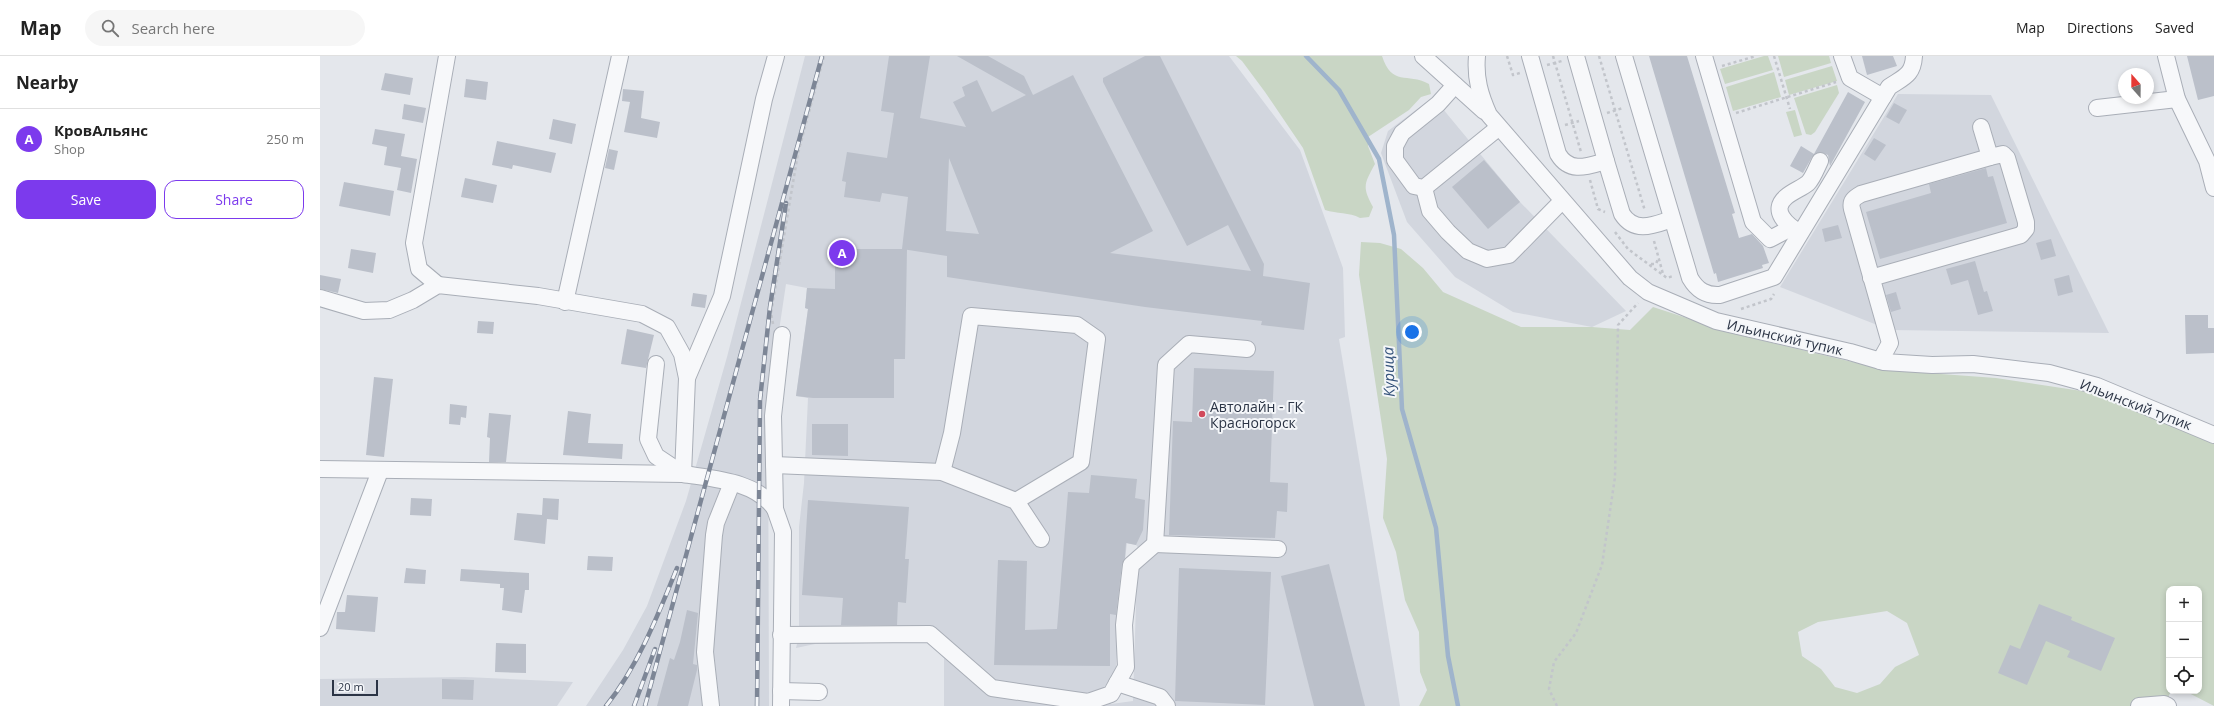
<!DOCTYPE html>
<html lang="en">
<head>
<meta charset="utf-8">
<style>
	:root { --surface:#fff; --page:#f6f6f6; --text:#222; --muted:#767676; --line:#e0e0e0; --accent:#7c3aed }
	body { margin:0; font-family:"Open Sans",sans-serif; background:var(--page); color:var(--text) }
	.controls { position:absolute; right:12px; bottom:12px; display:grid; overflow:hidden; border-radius:8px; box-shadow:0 2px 6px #0003 }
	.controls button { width:36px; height:36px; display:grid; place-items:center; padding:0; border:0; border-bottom:1px solid var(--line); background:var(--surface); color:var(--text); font:20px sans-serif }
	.compass { position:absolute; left:1798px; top:12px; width:36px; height:36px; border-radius:50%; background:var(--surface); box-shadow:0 2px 6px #0003; rotate:339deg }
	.scale { position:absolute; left:12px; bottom:10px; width:46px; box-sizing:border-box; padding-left:4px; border:2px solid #2b3445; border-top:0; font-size:11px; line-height:14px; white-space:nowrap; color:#2b3445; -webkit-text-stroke:3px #f4f6f9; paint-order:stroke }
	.you { position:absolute; left:1092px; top:276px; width:14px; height:14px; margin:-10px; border:3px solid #fff; border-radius:50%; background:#1a73e8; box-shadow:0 0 0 6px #1a73e833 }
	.badge { display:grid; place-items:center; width:26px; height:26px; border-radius:50%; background:var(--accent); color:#fff; font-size:13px; font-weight:700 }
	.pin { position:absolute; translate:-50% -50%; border:2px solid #fff; box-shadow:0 1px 4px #0006 }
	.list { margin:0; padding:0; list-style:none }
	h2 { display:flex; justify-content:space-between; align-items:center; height:52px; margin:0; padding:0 16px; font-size:17px }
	h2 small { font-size:13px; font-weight:400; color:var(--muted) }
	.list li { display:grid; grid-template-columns:26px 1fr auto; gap:12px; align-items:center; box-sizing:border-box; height:60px; padding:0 16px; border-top:1px solid var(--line) }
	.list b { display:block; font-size:15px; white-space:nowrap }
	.list p { margin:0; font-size:13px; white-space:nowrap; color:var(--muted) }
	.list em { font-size:13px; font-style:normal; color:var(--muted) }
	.actions { display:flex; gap:8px; padding:12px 16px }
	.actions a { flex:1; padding:9px 0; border:1px solid var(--accent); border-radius:12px; text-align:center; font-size:14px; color:var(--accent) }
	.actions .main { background:var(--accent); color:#fff }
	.icon { flex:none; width:22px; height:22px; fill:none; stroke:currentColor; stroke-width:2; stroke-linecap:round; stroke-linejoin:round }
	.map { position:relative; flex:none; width:1894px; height:650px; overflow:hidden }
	header { display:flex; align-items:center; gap:24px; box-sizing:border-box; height:56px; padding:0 20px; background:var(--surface); border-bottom:1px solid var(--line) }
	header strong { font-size:19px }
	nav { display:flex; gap:22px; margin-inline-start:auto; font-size:14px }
	.search { width:280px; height:36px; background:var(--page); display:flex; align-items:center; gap:10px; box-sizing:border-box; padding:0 14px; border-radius:22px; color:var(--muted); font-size:15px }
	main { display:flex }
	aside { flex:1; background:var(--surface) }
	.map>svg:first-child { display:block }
	.built { fill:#d2d6de; fill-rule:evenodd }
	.green { fill:#c9d6c5; fill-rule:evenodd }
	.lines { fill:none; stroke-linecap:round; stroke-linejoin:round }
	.stream { stroke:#9fb4cc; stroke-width:4.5 }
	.building { fill:#bbc0ca; fill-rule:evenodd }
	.minor-casing { stroke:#a9aeb7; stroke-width:18 }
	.path { stroke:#c2c5cb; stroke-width:2.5; stroke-dasharray:3 3; stroke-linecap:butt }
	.minor { stroke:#f7f8fa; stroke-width:16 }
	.rail-casing { stroke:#7d8696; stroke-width:4.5 }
	.rail { stroke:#f4f6f9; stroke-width:3; stroke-dasharray:9; stroke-linecap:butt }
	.poi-dot { fill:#d1495b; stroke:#f4f6f9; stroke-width:1.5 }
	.labels { text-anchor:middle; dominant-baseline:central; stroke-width:4; stroke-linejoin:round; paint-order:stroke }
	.street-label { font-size:14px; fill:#2b3445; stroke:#f4f6f9 }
	.poi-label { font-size:14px; fill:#2b3445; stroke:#f4f6f9; text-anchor:start }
	.water-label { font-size:15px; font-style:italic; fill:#34527a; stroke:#f4f6f9 }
</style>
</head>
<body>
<header>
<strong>Map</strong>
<div class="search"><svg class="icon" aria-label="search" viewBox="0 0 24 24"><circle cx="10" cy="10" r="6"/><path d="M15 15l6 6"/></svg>Search here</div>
<nav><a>Map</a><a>Directions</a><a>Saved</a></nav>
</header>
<main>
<aside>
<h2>Nearby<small></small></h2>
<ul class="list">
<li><span class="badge">A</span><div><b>КровАльянс</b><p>Shop</p></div><em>250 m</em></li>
</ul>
<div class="actions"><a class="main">Save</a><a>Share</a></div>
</aside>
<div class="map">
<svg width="1894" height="650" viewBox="0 0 1894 650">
	<rect width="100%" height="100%" fill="#e4e7ec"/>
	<g class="built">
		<path d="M485 0H909L980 94 1023 212 1025 281 1019 283 1080 650H624V602L607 586 495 588 476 592 479 579V471L484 427 488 342 476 340 488 253 485 252 487 232 466 228 448 348 449 650H266L303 594 327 550 366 445 407 301ZM807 487 816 489 829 504 817 514 813 645 791 648 784 631 796 617 798 559Z"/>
		<path d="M1578 38 1671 39 1789 277 1570 274 1460 231Z"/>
		<path d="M1113 41 1200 146 1306 255 1272 271 1193 256 1135 221 1087 166 1061 97 1068 75Z"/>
		<path d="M145 621 253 626 237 650H0V623Z"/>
	</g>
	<g class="green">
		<path d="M916 0H1062C1072 31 1087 16 1109 28L1111 38 1101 41 1089 54 1048 81V90L1055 108C1044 128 1042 131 1053 151L1049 161 1040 162C1029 156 1017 158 1005 154L983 92 945 36 922 5Z"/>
		<path d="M1444 0H1448L1453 14 1405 28 1400 13Z"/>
		<path d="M1458 0H1509L1511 7 1464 21Z"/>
		<path d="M1512 10 1517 25 1469 39 1465 24Z"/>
		<path d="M1454 16 1461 41 1413 55 1406 31Z"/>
		<path d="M1517 29 1519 37 1495 76 1491 79 1486 78 1474 42Z"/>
		<path d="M1475 54 1482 79 1474 81 1466 56Z"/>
		<path d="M1041 186 1060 187 1081 193 1103 212 1123 236 1201 271H1272L1310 274 1333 251 1419 279 1566 314 1676 322 1775 337 1894 388V650L1865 635H1879V533H1849V635H1851L1844 650H1099L1107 634 1100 616 1099 576 1085 544 1076 496 1063 462 1067 403 1039 219ZM1567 555 1587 567 1599 599 1575 611 1560 628 1537 637 1515 631 1501 613 1482 600 1478 576 1498 566Z"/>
	</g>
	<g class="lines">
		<path class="stream" d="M986 0 1019 34 1059 103 1074 179 1082 353 1116 472 1128 600 1138 650"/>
	</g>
	<g class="building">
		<path d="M569 0H610L600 62 646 71 633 46 645 40 642 31 657 24 672 56 706 39 637 0H668L704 20 713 39 753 19 833 175 790 197 931 215 908 169 867 190 783 26V22L825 0H840L944 208 943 220 990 227 984 274 941 269 942 265 825 251 627 221V200L582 193 588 141 562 137 560 146 524 141 526 126 522 125 527 96 567 102 574 57 561 55ZM629 102 659 178 626 175Z"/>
		<path d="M1329 0H1367L1415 157 1412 158 1419 182 1432 178 1443 190 1449 207 1442 209 1443 212 1398 226 1396 217 1394 218Z"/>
		<path d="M1542 0H1573L1577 10 1547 19Z"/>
		<path d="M1867 0H1894V40L1878 44Z"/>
		<path d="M65 17 93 22 90 39 61 34Z"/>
		<path d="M146 23 168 26 166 44 144 41Z"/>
		<path d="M303 33 324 35 321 62 340 66 337 82 304 76 310 46 302 45Z"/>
		<path d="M1528 36 1545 46 1510 110 1508 99 1500 96 1492 101 1483 117 1470 110 1481 90 1494 98Z"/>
		<path d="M1574 47 1587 54 1579 68 1566 61Z"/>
		<path d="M84 48 106 52 103 67 82 63Z"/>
		<path d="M233 63 256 68 252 88 229 83Z"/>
		<path d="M55 73 85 78 81 100 97 103 91 137 77 134 81 112 64 109 67 91 52 88Z"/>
		<path d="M1554 82 1566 89 1555 105 1544 98Z"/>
		<path d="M177 85 236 97 231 117 193 109 192 113 172 109Z"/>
		<path d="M289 93 298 95 294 114 285 112Z"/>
		<path d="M1164 104 1200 146 1168 173 1132 131Z"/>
		<path d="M1666 112 1668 121 1673 120 1687 167 1560 203 1546 156 1611 137 1609 128Z"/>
		<path d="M145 122 177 129 173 147 141 141Z"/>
		<path d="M24 126 74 135 70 160 19 150Z"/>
		<path d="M1518 169 1522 182 1505 186 1502 173Z"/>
		<path d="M1731 183 1736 200 1721 204 1716 187Z"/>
		<path d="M31 193 56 197 53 217 28 212Z"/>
		<path d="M515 193H587L585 303H574V342H493L476 340 488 253 485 252 487 232 515 233Z"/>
		<path d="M1655 205 1664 236 1667 235 1673 255 1658 259 1648 224 1631 229 1626 213Z"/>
		<path d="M0 219 21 223 18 237 0 233Z"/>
		<path d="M1749 219 1753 236 1738 240 1734 223Z"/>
		<path d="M1576 236 1581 253 1571 256 1566 239Z"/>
		<path d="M373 237 387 239 385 252 371 250Z"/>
		<path d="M1865 259H1888V272H1894V297L1866 298Z"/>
		<path d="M158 265 174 266 173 278 157 277Z"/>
		<path d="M307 273 334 279 326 312 301 308Z"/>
		<path d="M874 312 954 315 950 426 968 427 967 456 957 455 955 482 849 479 853 365 872 366Z"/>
		<path d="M54 321 73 323 64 401 46 399Z"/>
		<path d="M130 348 147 350 146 362 141 361 140 369 129 368Z"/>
		<path d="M248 355 271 358 268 387 303 388 302 403 243 399Z"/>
		<path d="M169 357 191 359 186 406H169L170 382 167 381Z"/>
		<path d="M492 368H528V400L492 399Z"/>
		<path d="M771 419 817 423 815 442 825 444 823 474 816 489 806 487 805 502 802 508 796 559 790 558V610L674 609 678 504 707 505 705 574 737 573 748 436 769 437Z"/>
		<path d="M91 442 112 443 111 460 90 459Z"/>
		<path d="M223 442 239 443 238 464 227 463 225 488 194 484 197 457 222 459Z"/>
		<path d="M488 444 589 451 585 503H589L586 547 578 546 577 569H521L523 542 482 539Z"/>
		<path d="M268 500 293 501 292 515 267 514Z"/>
		<path d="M1009 508 1045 650H994L961 520Z"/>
		<path d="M86 512 106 514 105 528 84 527Z"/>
		<path d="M859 512 951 516 945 649 855 645Z"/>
		<path d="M141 513 209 517V534H205L202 557 182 554 184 532H180V528L140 525Z"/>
		<path d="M27 539 58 541 55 576 16 573 17 556H25Z"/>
		<path d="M1719 548 1752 561 1751 564 1795 582 1781 615 1747 601 1750 595 1726 585 1707 629 1678 617 1690 589 1700 593Z"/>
		<path d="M367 554 378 557 373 608 377 609V614L368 650H337L350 602 354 604 360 586Z"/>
		<path d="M176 587 206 588V617L175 616Z"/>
		<path d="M122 623 154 624 153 644 122 643Z"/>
	</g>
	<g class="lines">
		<g class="minor-casing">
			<g id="minor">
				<path d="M1103 0 1164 55"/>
				<path d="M1157 0C1155 22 1160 39 1169 59L1310 222 1328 236 1396 265 1530 296 1564 306 1612 309 1653 308 1729 317 1777 330 1894 379"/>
				<path d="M1210 0 1238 98C1250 118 1268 110 1286 105L1256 0"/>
				<path d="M1304 0 1370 222C1377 234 1386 240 1400 239L1454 221 1569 31C1584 21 1593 19 1594 0"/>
				<path d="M1384 0 1433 166 1450 183 1471 172"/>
				<path d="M1522 0 1530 22 1563 41"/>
				<path d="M1846 0 1857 43 1887 105 1894 132"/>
				<path d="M1135 29 1118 48 1082 77 1075 90V104L1094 130 1104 132 1178 72"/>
				<path d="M1777 52 1857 43"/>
				<path d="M1661 71 1670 101"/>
				<path d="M1286 105 1302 158C1315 178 1334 169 1352 163"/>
				<path d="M1104 132 1110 155 1128 176 1148 195 1167 203 1189 199 1242 145"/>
				<path d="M1480 177C1467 169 1450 155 1466 141 1473 135 1482 132 1488 127 1493 122 1497 111 1500 105"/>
				<path d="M1551 222 1701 179 1706 173V166L1687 102 1683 98 1670 101 1541 138C1534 142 1530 145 1532 153L1570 287 1560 305"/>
				<path d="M118 229 99 213 94 187 127 0"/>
				<path d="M0 242 44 255 69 254 93 244 118 229 218 240 322 258 347 271 362 298 367 322 363 418"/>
				<path d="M245 246 300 0"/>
				<path d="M336 308 328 383 336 400 363 418"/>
				<path d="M367 322 402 240 444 43 456 0"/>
				<path d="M454 409 622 416 696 445 721 483"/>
				<path d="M0 413 363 418C394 423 436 425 455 453"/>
				<path d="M622 416 632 377 651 260 757 269 777 283 761 406 696 445"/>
				<path d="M835 488 958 493"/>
				<path d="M0 572 60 415"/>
				<path d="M461 579 610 578 672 632 768 646 791 638 806 611 804 569 811 509 835 488 846 309 869 288 927 293"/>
				<path d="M797 627 840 641 847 650"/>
				<path d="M461 635 499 636"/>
				<path d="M391 650 385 596 394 479 396 467 412 427"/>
				<path d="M461 650 463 476 455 453 453 360 462 279"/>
				<path d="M1819 650 1844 648 1848 650"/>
			</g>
		</g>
		<g class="path">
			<path d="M1187 0 1193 19 1200 17"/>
			<path d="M1233 0 1261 96"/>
			<path d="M1279 0 1325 155"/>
			<path d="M1454 0 1470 53"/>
			<path d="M1227 9 1242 5"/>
			<path d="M1402 10 1436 0"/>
			<path d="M1287 57 1303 52"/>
			<path d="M1416 57 1516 26"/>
			<path d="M1245 69 1259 65"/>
			<path d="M1270 124 1278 153 1285 156"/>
			<path d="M1295 176 1308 193 1347 222 1353 220"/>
			<path d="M1334 185 1343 218"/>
			<path d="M1331 208H1336L1338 203"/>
			<path d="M1421 253 1451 243 1454 238"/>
			<path d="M453 268 451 257 478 97 504 0"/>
			<path d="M1237 650 1229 633 1234 606 1256 577 1282 509 1295 421 1298 269 1318 247"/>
		</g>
		<use href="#minor" class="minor"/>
		<g class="rail-casing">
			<g id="rail">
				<path d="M286 650C318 610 338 559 357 512"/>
				<path d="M314 650 335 593"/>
				<path d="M325 650 502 0"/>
				<path d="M437 650 440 344 450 251 466 147"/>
			</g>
		</g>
		<use href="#rail" class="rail"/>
	</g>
	<circle class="poi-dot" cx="882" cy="358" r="4"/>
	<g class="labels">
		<g class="street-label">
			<text transform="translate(1465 281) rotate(13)">Ильинский тупик</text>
			<text transform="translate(1816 348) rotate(21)">Ильинский тупик</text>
		</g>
		<g class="poi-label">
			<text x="890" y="350">Автолайн - ГК<tspan x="890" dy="16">Красногорск</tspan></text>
		</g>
		<g class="water-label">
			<text transform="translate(1068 316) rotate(-92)">Курица</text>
		</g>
	</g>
</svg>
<div class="controls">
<button>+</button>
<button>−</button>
<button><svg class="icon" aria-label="locate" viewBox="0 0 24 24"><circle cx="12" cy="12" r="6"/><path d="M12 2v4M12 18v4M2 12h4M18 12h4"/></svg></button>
</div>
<svg class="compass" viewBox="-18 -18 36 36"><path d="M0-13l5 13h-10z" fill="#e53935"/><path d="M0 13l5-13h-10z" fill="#767676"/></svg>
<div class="scale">20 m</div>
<div class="you"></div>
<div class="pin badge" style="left:522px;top:197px">A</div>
</div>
</main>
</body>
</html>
